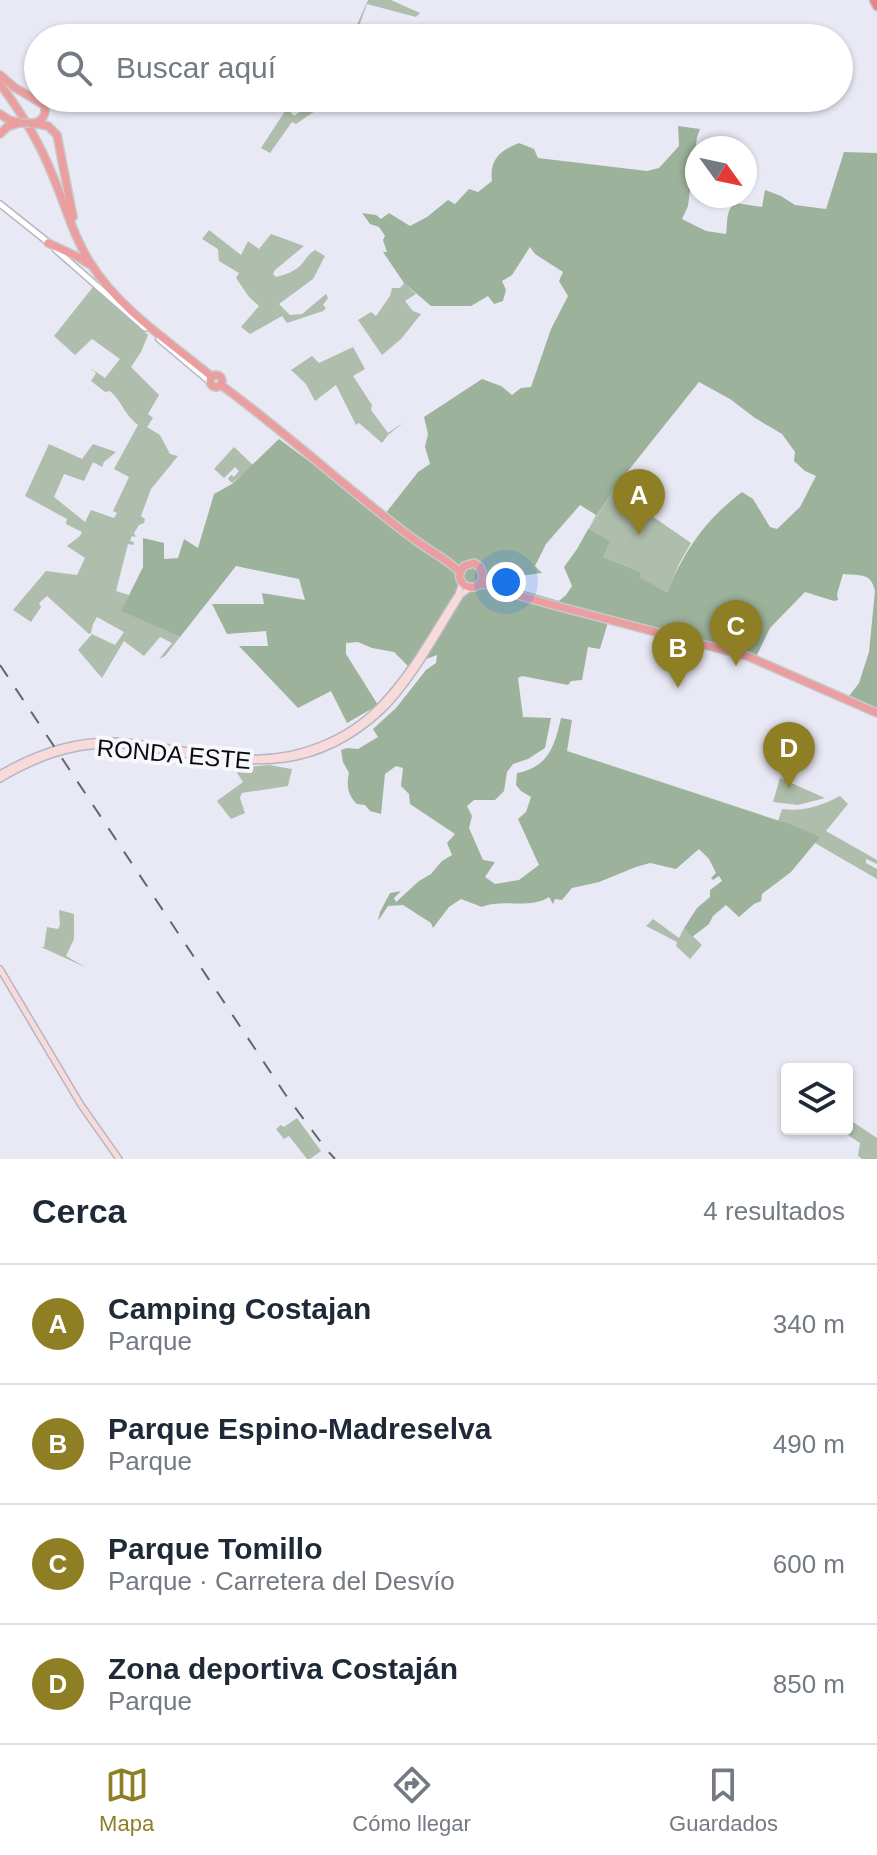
<!DOCTYPE html>
<html lang="es">
<head>
<meta charset="utf-8">
<style>
	:root { --surface:#fff; --page:#f6f6f7; --text:#1f2937; --muted:#747a83; --line:#e0e1e3; --accent:#8e7f25 }
	body { margin:0; font-family:Arial,sans-serif; background:var(--page); color:var(--text) }
	.controls { position:absolute; right:24px; bottom:24px; display:grid; overflow:hidden; border-radius:8px; box-shadow:0 2px 6px #0004 }
	.controls button { width:72px; height:72px; display:grid; place-items:center; padding:0; border:0; border-bottom:2px solid var(--line); background:var(--surface); color:var(--text); font:40px sans-serif }
	.compass { position:absolute; left:685px; top:136px; width:72px; height:72px; border-radius:50%; background:var(--surface); box-shadow:0 2px 6px #0004; rotate:123deg }
	.you { position:absolute; left:506px; top:582px; width:28px; height:28px; margin:-20px; border:6px solid #fff; border-radius:50%; background:#1a73e8; box-shadow:0 0 0 12px #1a73e833 }
	.badge { display:grid; place-items:center; width:52px; height:52px; border-radius:50%; background:var(--accent); color:#fff; font-size:26px; font-weight:700 }
	.pin { position:absolute; translate:-50% -66px; filter:drop-shadow(0 2px 4px #0008) }
	.pin::after { content:''; position:absolute; top:42px; width:28px; height:24px; background:inherit; clip-path:polygon(0 0,100% 0,50% 100%) }
	.list { margin:0; padding:0; list-style:none }
	h2 { display:flex; justify-content:space-between; align-items:center; height:104px; margin:0; padding:0 32px; font-size:34px }
	h2 small { font-size:26px; font-weight:400; color:var(--muted) }
	.list li { display:grid; grid-template-columns:52px 1fr auto; gap:24px; align-items:center; box-sizing:border-box; height:120px; padding:0 32px; border-top:2px solid var(--line) }
	.list b { display:block; font-size:30px; white-space:nowrap }
	.list p { margin:0; font-size:26px; white-space:nowrap; color:var(--muted) }
	.list em { font-size:26px; font-style:normal; color:var(--muted) }
	.icon { flex:none; width:44px; height:44px; fill:none; stroke:currentColor; stroke-width:2; stroke-linecap:round; stroke-linejoin:round }
	.map { position:relative; flex:none; width:877px; height:1159px; overflow:hidden }
	.search { position:absolute; background:var(--surface); box-shadow:0 2px 6px #0004; left:24px; right:24px; top:24px; height:88px; display:flex; align-items:center; gap:20px; box-sizing:border-box; padding:0 28px; border-radius:44px; color:var(--muted); font-size:30px }
	.sheet { height:584px; background:var(--surface) }
	nav { display:flex; justify-content:space-around; align-items:center; box-sizing:border-box; height:112px; border-top:2px solid var(--line); background:var(--surface); font-size:22px; color:var(--muted) }
	nav a { display:grid; justify-items:center; gap:4px }
	nav .on { color:var(--accent) }
	.map>svg:first-child { display:block }
	.green { fill:#aebdac }
	.forest { fill:#9db29b; fill-rule:evenodd }
	.lines { fill:none; stroke-linecap:round; stroke-linejoin:round }
	.tertiary-casing { stroke:#b6b6c1; stroke-width:8 }
	.secondary-casing { stroke:#b6b6c1; stroke-width:8 }
	.trunk-casing { stroke:#c9c9ca; stroke-width:10 }
	.motorway-casing { stroke:#c9c9ca; stroke-width:11 }
	.tertiary { stroke:#fff; stroke-width:5 }
	.secondary { stroke:#f8dadb; stroke-width:5 }
	.trunk { stroke:#eb9e9f; stroke-width:7 }
	.motorway { stroke:#e68587; stroke-width:8 }
	.rail { stroke:#65656c; stroke-width:2; stroke-dasharray:14 14; stroke-linecap:butt }
	.trunk-bridge-casing { stroke:#c9c9ca; stroke-width:10; stroke-linecap:butt }
	.trunk-bridge { stroke:#eb9e9f; stroke-width:7 }
	.labels { text-anchor:middle; dominant-baseline:central; stroke-width:8; stroke-linejoin:round; paint-order:stroke }
	.street-label { font-size:24px; fill:#0b0b0f; stroke:#f7f7fe }
</style>
</head>
<body>
<div class="map">
<svg width="877" height="1159" viewBox="0 0 877 1159">
	<rect width="100%" height="100%" fill="#e9e9f5"/>
	<g class="green">
		<path d="M368 0H391L420 13 416 17 367 4 357 32V37L360 38H351Z"/>
		<path d="M320 98H334L296 124 292 122 270 153 261 148 287 108 294 116Z"/>
		<path d="M209 230 241 255 248 241 259 249 271 234 304 246 275 270 273 274 276 277C284 275 294 272 301 265 306 259 308 254 315 250L325 256 313 279 279 304 290 315 302 314 326 294 328 298 323 305 326 308 323 311 287 323 282 316 250 334 241 327 259 306 249 297 236 278 239 273 219 261 218 249 202 239Z"/>
		<path d="M404 283 416 294 405 301 413 311 421 314 401 339 382 355 358 320 371 312 376 316 390 296 392 288H400Z"/>
		<path d="M93 287 148 335 141 352 131 367 159 395 148 414 153 418 147 427 160 435 170 454 178 456 151 489 141 516 145 519 144 523 139 525 134 533 136 537 132 536 130 541 134 542 133 545 128 544 116 591 129 595 122 611 180 637 165 656 159 659 172 643 160 637 144 656 124 641 102 678 78 650 92 634 115 645 124 632 97 617 93 624 91 633 89 634 47 596 39 603 41 607 31 622 13 610 46 571 77 575 85 558 67 546 80 536 82 532 66 524 67 519 25 496 49 444 82 459 93 444 116 452 104 462 102 467 93 462 84 481 64 474 54 497 85 522 91 510 114 518 117 513 113 511 129 477 114 469 138 425C125 416 122 401 110 391L105 392 91 381 96 373 89 367 105 378 120 359 92 339 75 355 54 336Z"/>
		<path d="M353 347 365 369 353 376 372 405 371 410 388 433 404 422 388 435 382 443 359 423 356 425 336 385 315 401 306 384 291 370 312 356 319 363Z"/>
		<path d="M234 447 253 465 232 483 228 479 231 475 234 477 239 471 235 467 224 478 214 469Z"/>
		<path d="M616 486 636 505 691 543 679 564 667 592 638 577 641 572 603 557 588 530Z"/>
		<path d="M269 765 292 769 288 786 242 793 240 798 245 813 231 819 217 801 243 782 234 768Z"/>
		<path d="M780 778 825 798 798 805 773 802Z"/>
		<path d="M840 796 848 804 826 831 877 860V864L866 859V863L877 869V879L815 843 819 837 778 821 782 809C804 812 820 806 840 796Z"/>
		<path d="M59 910 74 914V939L66 956 87 968 41 947H44L47 927 58 929 60 925Z"/>
		<path d="M653 919 679 938 684 928 702 945 690 959 676 946 677 942 646 926Z"/>
		<path d="M297 1118 321 1151 310 1159H307L289 1136 284 1139 276 1129 281 1125 284 1127Z"/>
		<path d="M847 1118 877 1138V1159H862L858 1156 860 1143 839 1129H847Z"/>
	</g>
	<path class="forest" d="M678 126 700 129 697 137 688 206 682 219 706 231 726 234C728 222 725 210 736 203L762 207 765 190 781 196 795 205 826 209 844 152 877 153V710L847 699 859 683 869 652 875 591C871 572 860 576 843 574L837 594 838 600 834 601 805 592 770 628 755 659 608 622 600 649 588 647 582 680 571 681 568 685 522 676 518 678 523 717 551 718 545 748 528 759 513 764 507 772 504 791 495 800H474L467 806 472 816 469 828 483 860 495 862 485 877 495 884 519 880 539 865 518 819 526 812 531 797 521 791 516 785 517 773C549 767 555 745 561 718L572 720 567 751 792 825 820 837 791 872 762 894 761 901 754 904 739 917 726 905 713 916 709 924 692 937 684 928 697 908 710 897V890L722 881 719 876 713 880 711 878 716 873 709 859 699 849 676 869 650 863 636 867 599 882 572 888 562 900 555 899 553 904 549 897C528 910 503 898 482 907L461 899 449 907 433 928 431 923 403 905 388 906 378 921 380 912 390 893 401 891 394 898 396 902 419 881 431 874 442 861 452 855 447 843 455 834 410 804 409 794 401 786 403 768 396 766 385 774 381 814 370 811 365 805 357 804C348 795 346 786 349 773L343 762 341 750 347 748 358 749 378 737 373 729 396 708 426 670 436 663 437 655 408 666 394 652 372 648 358 642 346 643V654L378 705 347 723 331 691 298 708 239 646H268L266 631 227 634 212 604H264L262 593 305 600 299 579 236 566 180 637 121 611 143 567V538L164 543V559L178 558 184 539 198 548 214 494 232 484 279 439 417 541 385 514 418 472 430 464 425 447 428 434 424 417 482 379 501 386 512 395 521 388 531 387 551 329 568 296 559 281 563 272 535 254 530 247 512 275 502 281 506 290 503 301 494 304 488 296 471 306H431L404 283 383 252H387L383 240 385 236 379 227 370 224 362 213 376 215 381 219 389 213 410 226 427 217 448 200 455 204 469 189 478 192 492 181C489 159 501 150 519 143L534 149 538 158 647 171 659 168 679 146ZM699 382 730 399 755 418 782 434 795 452 794 461 805 471 816 476 800 507 777 529 770 527 753 499 742 492C705 520 685 550 667 592L639 577 641 572 603 557 610 541 588 529 616 486ZM580 505 596 515 577 549 564 567 572 586 566 595 559 601 504 585 498 581 511 577 542 573 535 566 546 544Z"/>
	<g class="lines">
		<g class="tertiary-casing">
			<g id="tertiary">
				<path d="M0 204 49 243"/>
				<path d="M56 250 145 328"/>
				<path d="M159 339 210 382"/>
			</g>
		</g>
		<g class="secondary-casing">
			<g id="secondary">
				<path d="M0 774C34 754 70 741 110 741 130 741 150 745 170 748 196 752 223 757 249 758 297 760 348 740 381 705 412 673 434 631 458 594L462 583"/>
				<path d="M0 779C34 759 69 745 109 745 131 744 154 749 176 753 257 765 316 771 381 711 411 683 439 630 461 595L470 588"/>
				<path d="M0 969 81 1105 119 1159"/>
			</g>
		</g>
		<g class="trunk-casing">
			<g id="trunk">
				<path d="M0 75 14 87 44 105C47 114 43 121 34 123"/>
				<path d="M0 84C21 112 39 141 52 174 65 204 73 236 91 264 120 310 170 342 212 377"/>
				<path d="M0 114 9 120 21 123"/>
				<path d="M31 123 48 126 57 135 73 217"/>
				<path d="M0 134 7 127 16 124"/>
				<path d="M48 243 78 257 89 264"/>
				<circle cx="216" cy="381" r="6"/>
				<path d="M221 385C288 434 349 491 415 540 424 547 456 565 460 573 460 575 459 577 460 579 466 595 491 586 480 567L474 563 464 566 460 573"/>
				<path d="M480 584 493 585 524 597 553 605 747 656 877 713"/>
			</g>
		</g>
		<g class="motorway-casing">
			<path id="motorway" d="M874 0 877 6"/>
		</g>
		<use href="#tertiary" class="tertiary"/>
		<use href="#secondary" class="secondary"/>
		<use href="#trunk" class="trunk"/>
		<use href="#motorway" class="motorway"/>
		<path class="rail" d="M0 665 285 1094 326 1149 335 1159"/>
		<g class="trunk-bridge-casing">
			<path id="trunk-bridge" d="M21 123H31"/>
		</g>
		<use href="#trunk-bridge" class="trunk-bridge"/>
	</g>
	<g class="labels">
		<g class="street-label">
			<text transform="translate(174 754) rotate(5)">RONDA ESTE</text>
		</g>
	</g>
</svg>
<div class="controls">
<button><svg class="icon" aria-label="layers" viewBox="0 0 24 24"><path d="M12 4l9 5-9 5-9-5zM3 14l9 5 9-5"/></svg></button>
</div>
<svg class="compass" viewBox="-18 -18 36 36"><path d="M0-13l5 13h-10z" fill="#e53935"/><path d="M0 13l5-13h-10z" fill="#747a83"/></svg>
<div class="you"></div>
<div class="pin badge" style="left:639px;top:535px">A</div>
<div class="pin badge" style="left:678px;top:688px">B</div>
<div class="pin badge" style="left:736px;top:666px">C</div>
<div class="pin badge" style="left:789px;top:788px">D</div>
<div class="search"><svg class="icon" aria-label="search" viewBox="0 0 24 24"><circle cx="10" cy="10" r="6"/><path d="M15 15l6 6"/></svg>Buscar aquí</div>
</div>
<section class="sheet">
<h2>Cerca<small>4 resultados</small></h2>
<ul class="list">
<li><span class="badge">A</span><div><b>Camping Costajan</b><p>Parque</p></div><em>340 m</em></li>
<li><span class="badge">B</span><div><b>Parque Espino-Madreselva</b><p>Parque</p></div><em>490 m</em></li>
<li><span class="badge">C</span><div><b>Parque Tomillo</b><p>Parque · Carretera del Desvío</p></div><em>600 m</em></li>
<li><span class="badge">D</span><div><b>Zona deportiva Costaján</b><p>Parque</p></div><em>850 m</em></li>
</ul>
</section>
<nav>
<a class="on"><svg class="icon" aria-label="map" viewBox="0 0 24 24"><path d="M3 6l6-2 6 2 6-2v14l-6 2-6-2-6 2zM9 4v14M15 6v14"/></svg>Mapa</a>
<a><svg class="icon" aria-label="directions" viewBox="0 0 24 24"><path d="M12 3l9 9-9 9-9-9zM9 14v-3h6M13 9l2 2-2 2"/></svg>Cómo llegar</a>
<a><svg class="icon" aria-label="saved" viewBox="0 0 24 24"><path d="M7 4h10v16l-5-4-5 4z"/></svg>Guardados</a>
</nav>
</body>
</html>
